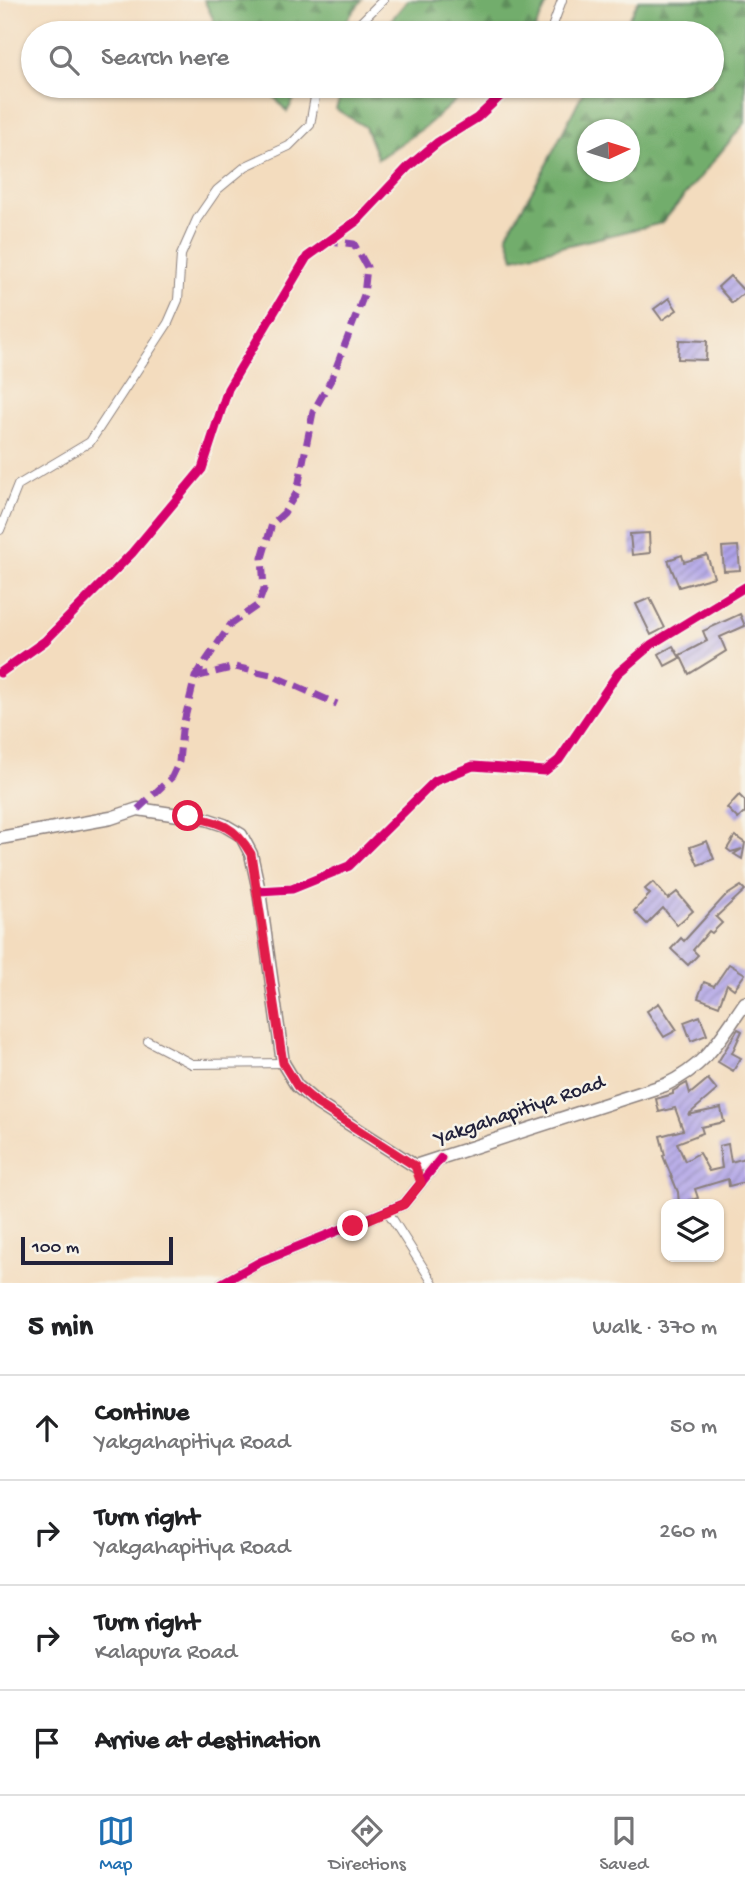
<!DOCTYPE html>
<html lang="en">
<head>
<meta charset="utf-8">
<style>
	:root { --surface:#fff; --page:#f6f6f6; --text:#202124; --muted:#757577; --line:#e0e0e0; --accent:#1f6fb2 }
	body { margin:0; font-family:"Gochi Hand",sans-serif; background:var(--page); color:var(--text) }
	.controls { position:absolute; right:21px; bottom:21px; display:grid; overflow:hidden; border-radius:14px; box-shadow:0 2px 5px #0004 }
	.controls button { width:63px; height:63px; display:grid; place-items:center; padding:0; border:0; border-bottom:2px solid var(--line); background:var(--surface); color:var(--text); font:35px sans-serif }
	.compass { position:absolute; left:577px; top:119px; width:63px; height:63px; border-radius:50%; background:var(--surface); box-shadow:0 2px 5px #0004; rotate:86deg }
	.scale { position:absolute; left:21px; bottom:18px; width:152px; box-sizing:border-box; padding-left:7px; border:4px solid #22223b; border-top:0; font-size:19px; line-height:24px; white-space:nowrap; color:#22223b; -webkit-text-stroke:5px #f7f3e8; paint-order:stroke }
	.stop { position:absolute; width:21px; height:21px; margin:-16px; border:5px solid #e11d48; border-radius:50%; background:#fff }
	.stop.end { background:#e11d48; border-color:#fff; box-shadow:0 2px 7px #0008 }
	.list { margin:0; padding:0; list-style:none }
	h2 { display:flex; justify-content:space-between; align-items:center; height:91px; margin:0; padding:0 28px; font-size:30px }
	h2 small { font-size:23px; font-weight:400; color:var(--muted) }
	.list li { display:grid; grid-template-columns:46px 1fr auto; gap:21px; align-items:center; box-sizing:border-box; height:105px; padding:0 28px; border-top:2px solid var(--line) }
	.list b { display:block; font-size:26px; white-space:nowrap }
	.list p { margin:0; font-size:23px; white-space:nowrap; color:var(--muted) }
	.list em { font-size:23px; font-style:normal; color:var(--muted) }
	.icon { flex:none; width:38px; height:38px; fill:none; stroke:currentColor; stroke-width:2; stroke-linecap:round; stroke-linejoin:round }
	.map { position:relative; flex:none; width:745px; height:1283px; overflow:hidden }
	.search { position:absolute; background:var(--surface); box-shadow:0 2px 5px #0004; left:21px; right:21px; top:21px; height:77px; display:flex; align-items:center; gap:18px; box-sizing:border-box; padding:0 24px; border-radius:38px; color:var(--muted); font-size:26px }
	.sheet { height:511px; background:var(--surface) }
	nav { display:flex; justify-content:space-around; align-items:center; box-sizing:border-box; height:98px; border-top:2px solid var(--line); background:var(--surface); font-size:19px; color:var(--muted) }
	nav a { display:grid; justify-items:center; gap:4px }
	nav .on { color:var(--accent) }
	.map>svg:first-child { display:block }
	.forest { fill:url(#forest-firs); stroke:#4a6854; stroke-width:2; fill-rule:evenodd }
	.building { fill:url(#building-hatch) }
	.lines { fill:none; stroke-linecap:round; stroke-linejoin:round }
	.street-casing { stroke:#8a7f7c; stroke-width:10 }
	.secondary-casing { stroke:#8a7f7c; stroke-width:13 }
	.primary-casing { stroke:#8a7f7c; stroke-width:15 }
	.street { stroke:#fff; stroke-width:8 }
	.secondary { stroke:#fff; stroke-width:10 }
	.primary { stroke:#fff; stroke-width:12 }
	.quiet { stroke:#8e44ad; stroke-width:7; stroke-dasharray:14 7; stroke-linecap:butt }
	.cycleway-casing { stroke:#f7f3e8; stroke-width:13 }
	.cycleway { stroke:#d6006c; stroke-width:9 }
	.route { stroke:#e11d48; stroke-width:9 }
	.labels { text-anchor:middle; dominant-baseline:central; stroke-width:5; stroke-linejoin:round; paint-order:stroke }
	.street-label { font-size:21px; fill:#22223b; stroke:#f7f3e8 }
</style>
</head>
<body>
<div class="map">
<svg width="745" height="1283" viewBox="0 0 745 1283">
	<defs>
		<pattern id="forest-firs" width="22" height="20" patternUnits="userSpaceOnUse" patternTransform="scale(1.75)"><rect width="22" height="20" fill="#72ad6c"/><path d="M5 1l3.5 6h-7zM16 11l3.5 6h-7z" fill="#5d8c5a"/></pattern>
		<pattern id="building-hatch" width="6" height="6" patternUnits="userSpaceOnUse" patternTransform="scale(1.75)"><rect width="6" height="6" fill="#afa2e8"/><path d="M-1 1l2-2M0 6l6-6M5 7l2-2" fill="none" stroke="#8e84bd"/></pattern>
	</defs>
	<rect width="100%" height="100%" fill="#f7f3e8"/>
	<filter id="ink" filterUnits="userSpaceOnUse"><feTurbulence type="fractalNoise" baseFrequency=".0143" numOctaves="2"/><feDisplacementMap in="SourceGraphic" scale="14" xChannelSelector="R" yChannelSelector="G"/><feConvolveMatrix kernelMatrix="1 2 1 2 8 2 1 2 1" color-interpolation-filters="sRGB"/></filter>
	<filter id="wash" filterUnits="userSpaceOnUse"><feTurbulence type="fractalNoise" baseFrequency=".00686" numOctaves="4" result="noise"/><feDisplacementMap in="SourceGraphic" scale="28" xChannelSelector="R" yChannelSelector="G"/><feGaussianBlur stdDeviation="1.57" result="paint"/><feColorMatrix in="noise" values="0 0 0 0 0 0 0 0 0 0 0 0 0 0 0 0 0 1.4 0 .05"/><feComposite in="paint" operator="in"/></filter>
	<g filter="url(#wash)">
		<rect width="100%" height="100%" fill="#f3dcbe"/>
		<g class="forest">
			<path d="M204 0H362L337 33H220Z"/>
			<path d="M408 0H549L533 33H380Z"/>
			<path d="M639 0H745V123L662 223 514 258 507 234 541 175 586 86H712V33H621ZM588 130H630V172H588Z"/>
			<path d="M265 86H301L287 112Z"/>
			<path d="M344 86H472L425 127 378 159 365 127 336 109Z"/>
		</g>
		<g id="blocks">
			<g class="building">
				<path d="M730 276 745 292 732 303 718 287Z"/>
				<path d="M669 298 677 310 662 320 654 309Z"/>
				<path d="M679 340 707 341 706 360 678 359Z"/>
				<path d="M649 533 650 553 632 555 630 534Z"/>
				<path d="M738 546 740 570 724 571 722 547Z"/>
				<path d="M682 555 684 562 707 555 714 577 679 587 668 560Z"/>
				<path d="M650 598 665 628 651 635 636 604Z"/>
				<path d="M740 614 745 626 720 637 726 651 689 674 680 655 707 641 703 631Z"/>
				<path d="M673 646 680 658 665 666 659 654Z"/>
				<path d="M739 795 745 801V812L738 819 727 808Z"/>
				<path d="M735 836 745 843 742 859 734 854 742 849 731 852 727 849Z"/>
				<path d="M707 841 714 859 698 865 690 847Z"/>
				<path d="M653 882 668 899 677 892 693 911 677 925 663 908 647 924 634 911 650 894 645 889Z"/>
				<path d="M741 886 745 890 716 917 722 923 712 933 709 931 693 950 698 955 688 965 671 949 681 938 684 941 724 897Z"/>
				<path d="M729 964 745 974 734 989 727 984 719 1006 698 998 704 982 714 986Z"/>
				<path d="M659 1003 677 1030 664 1037 647 1011Z"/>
				<path d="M700 1016 707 1035 691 1041 684 1022Z"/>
				<path d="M738 1029 742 1031 732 1053 741 1058 733 1071 718 1062Z"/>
				<path d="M708 1079 717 1090 688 1115 721 1108 724 1122 701 1127 703 1133 677 1143 685 1161 699 1153 709 1171 722 1168 719 1146 728 1144 731 1162 745 1158V1182L729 1186 728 1179 695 1189 698 1198 679 1204 678 1192 663 1156 665 1155 660 1136 683 1130 675 1108 659 1112 656 1099 673 1094V1091L687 1083 690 1094Z"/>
			</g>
		</g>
	</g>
	<g filter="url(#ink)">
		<use href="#blocks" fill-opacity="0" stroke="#8a7f7c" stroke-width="2"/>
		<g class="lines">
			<g class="street-casing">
				<g id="street">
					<path d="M350 33 383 0"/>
					<path d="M550 33 562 0"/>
					<path d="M0 530 18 485 90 442 168 323 178 300 181 255 197 219 217 190 246 166 289 146 310 125 317 86"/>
					<path d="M0 673 45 641 132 553 202 469 228 389 307 257 358 220 408 167 438 142 477 118 511 86"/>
					<path d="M259 891 292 889 349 866 435 781 473 766 545 771 559 760 618 673 652 644 745 587"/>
					<path d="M148 1041 192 1064 283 1063"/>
					<path d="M388 1212 433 1283"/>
				</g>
			</g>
			<g class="secondary-casing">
				<path id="secondary" d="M222 1283 260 1262 404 1204 441 1158"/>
			</g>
			<g class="primary-casing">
				<path id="primary" d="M0 838 111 818 138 809 206 819 224 825 241 835 251 854 259 891 283 1063 297 1086 318 1104 415 1166 665 1085C706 1066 720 1039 745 1003"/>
			</g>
			<use href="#street" class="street"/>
			<use href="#secondary" class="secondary"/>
			<use href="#primary" class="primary"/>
			<g class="quiet">
				<path d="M195 677 235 667 271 675 337 704"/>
				<path d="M138 809 172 777 179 762 182 730 195 677 231 624 258 605 264 589 262 558 272 524 284 513 297 492 313 412 332 378 364 295 367 267 354 244 330 241"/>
			</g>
			<g class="cycleway-casing">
				<g id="cycleway">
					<path d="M0 673 45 641 132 553 202 469 228 389 307 257 358 220 408 167 438 142 477 118 511 86"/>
					<path d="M259 891 292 889 349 866 435 781 473 766 545 771 559 760 618 673 652 644 745 587"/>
					<path d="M222 1283 260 1262 404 1204 441 1158"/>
				</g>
			</g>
			<use href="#cycleway" class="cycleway"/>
		</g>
	</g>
	<g class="lines" filter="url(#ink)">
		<path class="route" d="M188 816C220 822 235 826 251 854L283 1063 297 1086 318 1104 415 1166 421 1183 404 1204 353 1226"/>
	</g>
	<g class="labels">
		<g class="street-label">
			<text transform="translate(520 1112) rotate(-19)">Yakgahapitiya Road</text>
		</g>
	</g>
</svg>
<div class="controls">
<button><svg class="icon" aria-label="layers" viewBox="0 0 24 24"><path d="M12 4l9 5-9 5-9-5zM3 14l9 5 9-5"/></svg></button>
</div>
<svg class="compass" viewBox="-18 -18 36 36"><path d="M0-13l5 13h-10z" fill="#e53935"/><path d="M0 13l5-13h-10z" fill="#757577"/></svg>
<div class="scale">100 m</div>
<div class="stop" style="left:188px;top:816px"></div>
<div class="stop end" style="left:353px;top:1226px"></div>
<div class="search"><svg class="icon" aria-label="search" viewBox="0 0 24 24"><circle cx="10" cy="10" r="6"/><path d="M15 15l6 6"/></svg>Search here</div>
</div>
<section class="sheet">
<h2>5 min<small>Walk · 370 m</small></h2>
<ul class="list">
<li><svg class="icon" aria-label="ahead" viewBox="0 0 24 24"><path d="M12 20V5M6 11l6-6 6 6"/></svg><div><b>Continue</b><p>Yakgahapitiya Road</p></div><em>50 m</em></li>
<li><svg class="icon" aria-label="right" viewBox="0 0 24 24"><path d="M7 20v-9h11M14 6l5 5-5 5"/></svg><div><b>Turn right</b><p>Yakgahapitiya Road</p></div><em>260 m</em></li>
<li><svg class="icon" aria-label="right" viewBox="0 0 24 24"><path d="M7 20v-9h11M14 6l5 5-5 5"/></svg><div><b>Turn right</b><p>Kalapura Road</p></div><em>60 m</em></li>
<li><svg class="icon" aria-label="arrive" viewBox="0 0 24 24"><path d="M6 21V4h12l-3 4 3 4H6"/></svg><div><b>Arrive at destination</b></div></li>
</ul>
</section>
<nav>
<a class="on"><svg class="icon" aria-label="map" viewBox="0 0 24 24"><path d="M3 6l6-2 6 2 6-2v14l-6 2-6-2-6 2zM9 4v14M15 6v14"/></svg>Map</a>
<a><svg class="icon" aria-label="directions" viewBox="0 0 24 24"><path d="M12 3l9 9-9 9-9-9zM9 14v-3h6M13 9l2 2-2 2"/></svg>Directions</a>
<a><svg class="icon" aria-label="saved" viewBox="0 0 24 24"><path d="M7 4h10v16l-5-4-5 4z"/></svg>Saved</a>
</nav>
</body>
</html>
